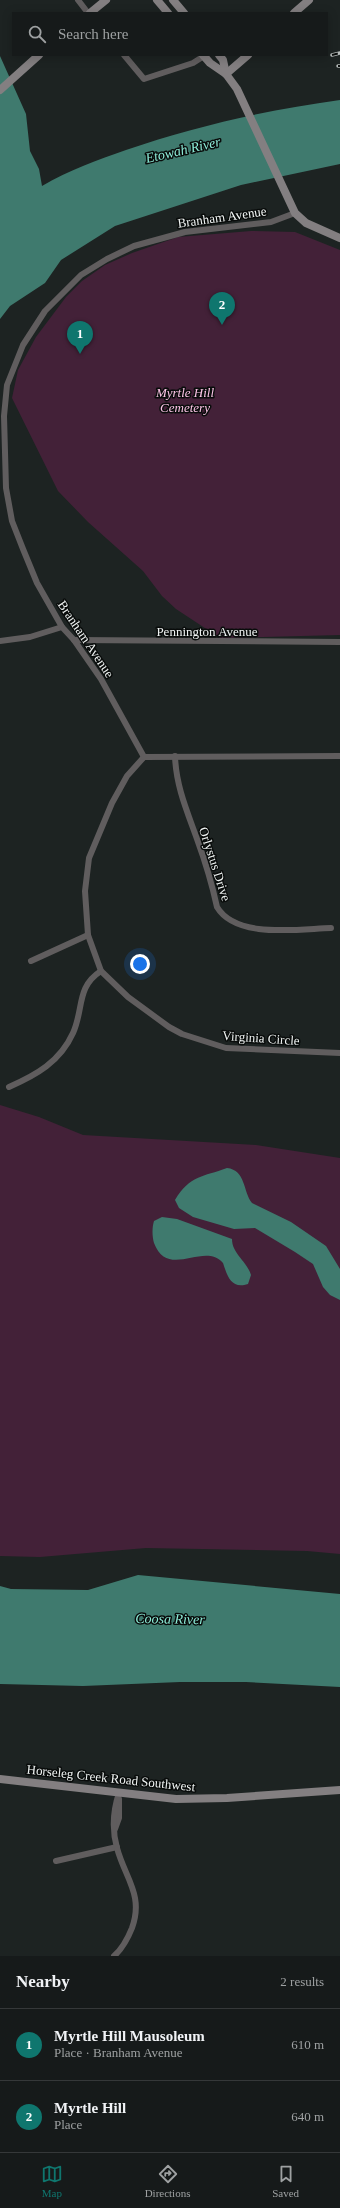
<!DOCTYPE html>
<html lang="en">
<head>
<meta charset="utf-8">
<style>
	:root { --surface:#161a1a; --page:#1f2323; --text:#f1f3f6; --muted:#9ea1a2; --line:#353839; --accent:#0f766e }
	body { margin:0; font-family:Georgia,serif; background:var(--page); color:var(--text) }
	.you { position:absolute; left:140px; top:964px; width:14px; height:14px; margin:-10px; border:3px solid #fff; border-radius:50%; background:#1a73e8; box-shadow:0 0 0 6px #1a73e833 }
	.badge { display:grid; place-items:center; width:26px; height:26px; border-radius:50%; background:var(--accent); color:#fff; font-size:13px; font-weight:700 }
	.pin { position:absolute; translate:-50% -33px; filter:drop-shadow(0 1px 2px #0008) }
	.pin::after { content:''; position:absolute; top:21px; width:14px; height:12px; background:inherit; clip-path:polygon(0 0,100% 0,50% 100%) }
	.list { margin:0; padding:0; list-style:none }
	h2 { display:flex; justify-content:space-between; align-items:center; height:52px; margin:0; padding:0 16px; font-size:17px }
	h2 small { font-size:13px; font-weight:400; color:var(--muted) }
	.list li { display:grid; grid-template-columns:26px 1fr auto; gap:12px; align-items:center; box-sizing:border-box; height:72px; padding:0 16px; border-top:1px solid var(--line) }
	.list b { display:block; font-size:15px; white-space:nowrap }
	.list p { margin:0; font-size:13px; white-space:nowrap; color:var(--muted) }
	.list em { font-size:13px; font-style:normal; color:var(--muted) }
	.icon { flex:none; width:22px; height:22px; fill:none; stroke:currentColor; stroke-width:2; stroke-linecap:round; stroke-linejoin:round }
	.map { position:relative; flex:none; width:340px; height:1956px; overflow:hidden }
	.search { position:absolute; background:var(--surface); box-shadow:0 2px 10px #0003; left:12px; right:12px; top:12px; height:44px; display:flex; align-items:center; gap:10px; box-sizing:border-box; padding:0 14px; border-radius:0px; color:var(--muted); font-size:15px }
	.sheet { height:196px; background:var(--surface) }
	nav { display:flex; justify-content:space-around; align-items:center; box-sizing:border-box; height:56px; border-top:1px solid var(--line); background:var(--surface); font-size:11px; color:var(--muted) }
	nav a { display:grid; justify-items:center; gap:2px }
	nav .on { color:var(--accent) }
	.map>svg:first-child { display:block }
	.green { fill:#432138 }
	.water { fill:#3f7a6e }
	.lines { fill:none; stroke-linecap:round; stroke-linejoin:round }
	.street { stroke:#605d5e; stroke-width:6 }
	.secondary { stroke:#837f81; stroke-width:8 }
	.rail-casing { stroke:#b7bcbb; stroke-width:3.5 }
	.rail { stroke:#090c0b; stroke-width:2; stroke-dasharray:6; stroke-linecap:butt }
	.labels { text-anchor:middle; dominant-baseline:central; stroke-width:3; stroke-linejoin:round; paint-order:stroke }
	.street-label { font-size:13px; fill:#f1f5f4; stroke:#090c0b }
	.park-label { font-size:13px; font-style:italic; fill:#fbc4e6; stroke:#090c0b }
	.water-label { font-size:14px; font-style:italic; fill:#8decd8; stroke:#090c0b }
</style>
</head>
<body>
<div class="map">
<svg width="340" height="1956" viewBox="0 0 340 1956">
	<rect width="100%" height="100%" fill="#1d2322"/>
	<g class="green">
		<path d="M251 231 295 232 340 250V635L220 638 176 609 162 596 143 571 88 522 58 491 12 398 18 370 36 337 66 297 82 281 105 265 132 253 178 237Z"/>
		<path d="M0 1105 39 1117 83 1135 256 1145 340 1158V1554L307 1551 146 1548 40 1557 0 1556Z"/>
	</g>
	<g class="water">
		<path d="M0 56 26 114 30 151 39 169 42 186C69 170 98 160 126 150 196 126 267 110 340 100V164L241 185 115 226 61 260 45 283 10 306 0 319Z"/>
		<path d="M227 1168C246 1170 243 1192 252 1203L291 1222 326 1246 340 1269V1300L330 1295 323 1287 313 1264 295 1252 255 1228 234 1229 193 1217 179 1208 175 1200C190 1175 203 1177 227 1168Z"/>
		<path d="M162 1217 177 1219 232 1239C232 1254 247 1261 251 1275L248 1284C231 1290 227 1275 223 1263 204 1241 168 1280 154 1243 152 1236 152 1227 154 1221Z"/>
		<path d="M138 1575 340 1594V1687L246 1682H180L83 1686 0 1684V1586L11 1589 88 1590Z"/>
	</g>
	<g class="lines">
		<g class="street">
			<path d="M78 0 88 13"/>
			<path d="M124 55 144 79 193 63 204 56"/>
			<path d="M74 640 340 642"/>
			<path d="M0 641 30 637 62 627"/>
			<path d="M175 756C176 786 187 811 197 839 205 861 212 884 217 907 236 939 298 929 331 928"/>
			<path d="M144 757 101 679 74 640 62 627 37 583 23 549 12 521 6 488 4 416 7 385 23 345 45 311 81 275 107 259 134 246 185 232 271 222 295 213"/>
			<path d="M144 757 127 776 112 803 89 858 85 891 88 935 101 971 128 997 169 1027 182 1034 226 1048 340 1053"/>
			<path d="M144 757 340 756"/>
			<path d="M31 961 88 935"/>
			<path d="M9 1087C36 1075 60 1062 73 1033 84 1009 76 987 101 971"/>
			<path d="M115 1829 119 1818V1799"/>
			<path d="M56 1861 117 1847"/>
			<path d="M114 1956C122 1949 128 1938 132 1928 144 1895 125 1878 117 1848 112 1830 113 1811 119 1793"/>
		</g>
		<g class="secondary">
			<path d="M157 0 168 13"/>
			<path d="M173 0 184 13"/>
			<path d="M90 13 106 0"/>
			<path d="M294 13 309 0"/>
			<path d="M203 55 210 63 226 74"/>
			<path d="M219 55 223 60 226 74 237 89 295 213 306 223 340 238"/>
			<path d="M226 74 248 55"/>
			<path d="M0 90 39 55"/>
			<path d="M0 1779 176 1799 227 1798 340 1790"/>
		</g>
		<g class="rail-casing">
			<g id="rail">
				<path d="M332 55 340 53"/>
				<path d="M338 66H340"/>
			</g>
		</g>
		<use href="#rail" class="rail"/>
	</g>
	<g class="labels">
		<g class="street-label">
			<text transform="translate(222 217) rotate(-8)">Branham Avenue</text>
			<text x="207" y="631">Pennington Avenue</text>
			<text transform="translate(86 639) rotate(56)">Branham Avenue</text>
			<text transform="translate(215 864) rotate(72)">Orlystus Drive</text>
			<text transform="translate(261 1038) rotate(4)">Virginia Circle</text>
			<text transform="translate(111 1778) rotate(6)">Horseleg Creek Road Southwest</text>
		</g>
		<g class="park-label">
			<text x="185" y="392">Myrtle Hill<tspan x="185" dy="15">Cemetery</tspan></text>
		</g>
		<g class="water-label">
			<text transform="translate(183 150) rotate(-13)">Etowah River</text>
			<text transform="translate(170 1619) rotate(1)">Coosa River</text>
		</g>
	</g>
</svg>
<div class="you"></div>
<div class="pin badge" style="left:80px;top:354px">1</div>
<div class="pin badge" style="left:222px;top:325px">2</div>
<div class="search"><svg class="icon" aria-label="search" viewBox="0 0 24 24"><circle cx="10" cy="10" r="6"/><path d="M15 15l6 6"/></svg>Search here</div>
</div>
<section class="sheet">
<h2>Nearby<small>2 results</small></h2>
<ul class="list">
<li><span class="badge">1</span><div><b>Myrtle Hill Mausoleum</b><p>Place · Branham Avenue</p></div><em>610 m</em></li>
<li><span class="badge">2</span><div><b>Myrtle Hill</b><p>Place</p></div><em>640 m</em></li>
</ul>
</section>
<nav>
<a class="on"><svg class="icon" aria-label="map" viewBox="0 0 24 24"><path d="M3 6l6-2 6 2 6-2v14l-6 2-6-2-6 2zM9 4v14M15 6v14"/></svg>Map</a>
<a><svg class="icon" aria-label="directions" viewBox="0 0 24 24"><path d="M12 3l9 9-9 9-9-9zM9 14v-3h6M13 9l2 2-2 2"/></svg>Directions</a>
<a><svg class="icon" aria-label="saved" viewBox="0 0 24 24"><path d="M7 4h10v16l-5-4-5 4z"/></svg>Saved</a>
</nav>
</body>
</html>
